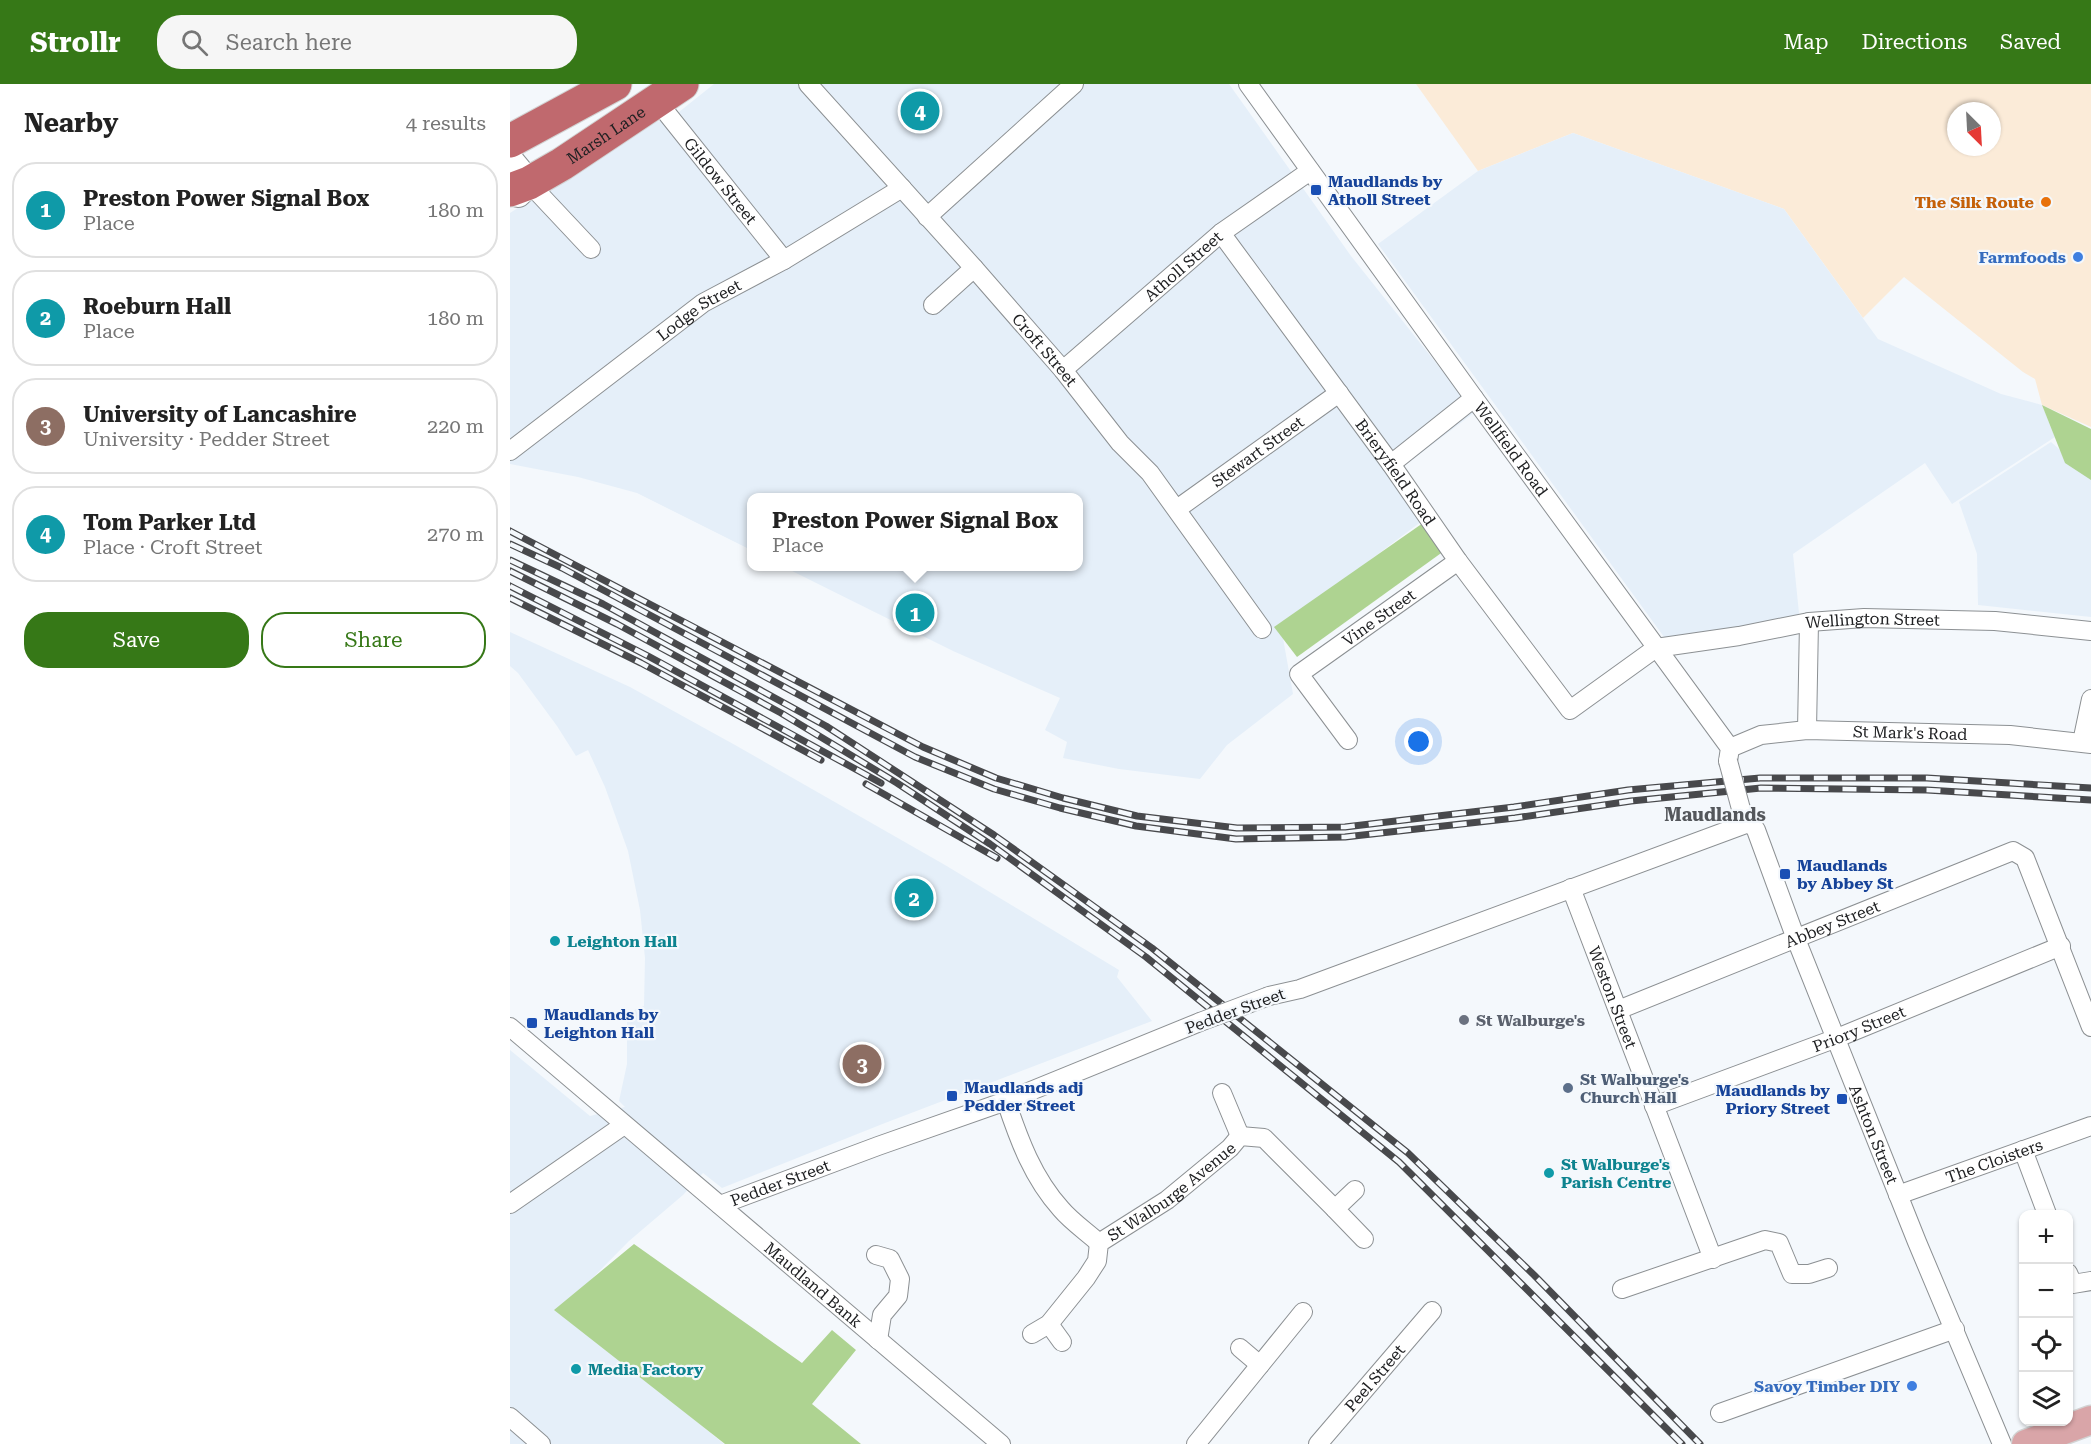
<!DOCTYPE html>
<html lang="en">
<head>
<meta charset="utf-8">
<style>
	:root { --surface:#fff; --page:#f6f6f6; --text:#222; --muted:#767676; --line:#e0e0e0; --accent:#367817 }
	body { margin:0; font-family:"Roboto Serif",serif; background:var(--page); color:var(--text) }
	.controls { position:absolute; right:18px; bottom:18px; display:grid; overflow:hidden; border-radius:12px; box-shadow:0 2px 4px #0004 }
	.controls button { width:54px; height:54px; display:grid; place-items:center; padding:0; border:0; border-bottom:2px solid var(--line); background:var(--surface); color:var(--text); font:30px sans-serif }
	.compass { position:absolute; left:1437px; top:18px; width:54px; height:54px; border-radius:50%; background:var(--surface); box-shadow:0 2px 4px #0004; rotate:156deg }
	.you { position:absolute; left:909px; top:658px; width:21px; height:21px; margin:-15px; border:4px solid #fff; border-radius:50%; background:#1a73e8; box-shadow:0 0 0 9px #1a73e833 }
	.badge { display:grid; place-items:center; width:39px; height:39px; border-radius:50%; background:var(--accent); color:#fff; font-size:20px; font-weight:700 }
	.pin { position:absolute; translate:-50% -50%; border:3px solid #fff; box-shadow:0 2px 6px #0006 }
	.popup { position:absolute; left:237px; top:409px; width:336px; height:78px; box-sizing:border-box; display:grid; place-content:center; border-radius:12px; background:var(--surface); filter:drop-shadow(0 2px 4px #0005); font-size:20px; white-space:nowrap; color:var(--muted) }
	.popup b { font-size:22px; color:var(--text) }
	.popup::after { content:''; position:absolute; left:50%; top:100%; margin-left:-12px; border:12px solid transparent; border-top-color:var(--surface) }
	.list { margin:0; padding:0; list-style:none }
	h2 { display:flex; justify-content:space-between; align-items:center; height:78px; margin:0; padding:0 24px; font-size:26px }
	h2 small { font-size:20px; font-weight:400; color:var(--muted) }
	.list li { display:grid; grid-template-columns:39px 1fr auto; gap:18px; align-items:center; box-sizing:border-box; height:96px; margin:0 12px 12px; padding:0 12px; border:2px solid var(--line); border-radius:24px }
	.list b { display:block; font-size:22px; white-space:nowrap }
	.list p { margin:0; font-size:20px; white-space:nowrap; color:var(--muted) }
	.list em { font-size:20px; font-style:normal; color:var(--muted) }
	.actions { display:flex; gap:12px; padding:18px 24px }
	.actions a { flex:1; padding:14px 0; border:2px solid var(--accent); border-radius:24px; text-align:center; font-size:21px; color:var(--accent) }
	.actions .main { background:var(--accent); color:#fff }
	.icon { flex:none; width:33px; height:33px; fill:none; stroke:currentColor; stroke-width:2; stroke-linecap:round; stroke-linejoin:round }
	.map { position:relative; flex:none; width:1581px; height:1360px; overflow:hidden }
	header { display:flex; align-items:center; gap:36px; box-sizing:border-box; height:84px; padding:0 30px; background:var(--accent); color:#fff }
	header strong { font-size:28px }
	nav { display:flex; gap:33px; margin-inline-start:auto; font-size:21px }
	.search { width:420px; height:54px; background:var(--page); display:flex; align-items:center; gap:15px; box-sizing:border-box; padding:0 21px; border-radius:24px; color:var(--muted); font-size:22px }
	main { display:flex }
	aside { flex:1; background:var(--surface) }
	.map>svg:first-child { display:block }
	.commercial { fill:#fbebd8; fill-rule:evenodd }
	.built { fill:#e5eff9 }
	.green { fill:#aed391 }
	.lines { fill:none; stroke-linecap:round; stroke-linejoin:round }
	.street-casing { stroke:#8c9093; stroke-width:20 }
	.secondary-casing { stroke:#8c9093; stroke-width:28 }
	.primary-casing { stroke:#d2d3d3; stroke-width:31 }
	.highway-casing { stroke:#d2d3d3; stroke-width:35 }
	.street { stroke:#fff; stroke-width:18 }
	.secondary { stroke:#fff; stroke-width:26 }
	.primary { stroke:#d9a5a8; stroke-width:28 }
	.highway { stroke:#c0696e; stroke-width:33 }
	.rail-casing { stroke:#48494c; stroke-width:7 }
	.rail { stroke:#f4f8fc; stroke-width:4.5; stroke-dasharray:14; stroke-linecap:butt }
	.street-bridge-casing { stroke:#8c9093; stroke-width:20; stroke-linecap:butt }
	.street-bridge { stroke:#fff; stroke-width:18 }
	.transit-dot { fill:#1a4fb4; stroke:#f4f8fc; stroke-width:2 }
	.food-dot { fill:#e8710a; stroke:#f4f8fc; stroke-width:2 }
	.shop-dot { fill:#3f7fe0; stroke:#f4f8fc; stroke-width:2 }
	.culture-dot { fill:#0f9aa8; stroke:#f4f8fc; stroke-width:2 }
	.worship-dot { fill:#6b7280; stroke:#f4f8fc; stroke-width:2 }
	.service-dot { fill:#5c6f8a; stroke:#f4f8fc; stroke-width:2 }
	.labels { text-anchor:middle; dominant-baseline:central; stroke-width:4.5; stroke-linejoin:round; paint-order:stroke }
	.street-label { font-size:16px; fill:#202123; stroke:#f4f8fc }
	.transit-label { font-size:16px; font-weight:bold; fill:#164399; stroke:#f4f8fc; text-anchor:start }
	.food-label { font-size:16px; font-weight:bold; fill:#c56008; stroke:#f4f8fc; text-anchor:end }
	.shop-label { font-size:16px; font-weight:bold; fill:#366cbe; stroke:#f4f8fc; text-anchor:end }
	.culture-label { font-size:16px; font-weight:bold; fill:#0d838f; stroke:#f4f8fc; text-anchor:start }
	.worship-label { font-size:16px; font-weight:bold; fill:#5b616d; stroke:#f4f8fc; text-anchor:start }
	.service-label { font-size:16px; font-weight:bold; fill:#4e5e75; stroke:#f4f8fc; text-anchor:start }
	.neighbourhood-label { font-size:18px; font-weight:bold; fill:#54575b; stroke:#f4f8fc }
</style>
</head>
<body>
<header>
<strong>Strollr</strong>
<div class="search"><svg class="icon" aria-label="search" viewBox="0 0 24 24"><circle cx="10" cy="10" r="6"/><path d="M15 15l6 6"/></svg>Search here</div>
<nav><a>Map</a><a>Directions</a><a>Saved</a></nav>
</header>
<main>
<aside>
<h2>Nearby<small>4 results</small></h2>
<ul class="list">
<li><span class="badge" style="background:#0f9aa8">1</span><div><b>Preston Power Signal Box</b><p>Place</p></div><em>180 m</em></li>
<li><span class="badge" style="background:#0f9aa8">2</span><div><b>Roeburn Hall</b><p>Place</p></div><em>180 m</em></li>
<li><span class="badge" style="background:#8d6e63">3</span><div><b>University of Lancashire</b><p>University · Pedder Street</p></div><em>220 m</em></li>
<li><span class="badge" style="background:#0f9aa8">4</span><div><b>Tom Parker Ltd</b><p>Place · Croft Street</p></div><em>270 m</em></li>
</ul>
<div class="actions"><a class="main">Save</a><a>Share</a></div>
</aside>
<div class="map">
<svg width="1581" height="1360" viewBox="0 0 1581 1360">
	<rect width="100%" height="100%" fill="#f4f8fc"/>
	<path class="commercial" d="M906 0H1581V343L1532 321 1525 295 1513 288 1394 193 1353 234 1274 125 1063 49 968 87ZM1446 27H1482V63H1446Z"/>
	<g class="built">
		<path d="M204 0H719L841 172 965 328 890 385 920 431 771 543 783 610 717 661 690 695 609 685 553 674 557 658 535 646 550 614 443 567 274 483 568 482V414H242L241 466 127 409 68 393 0 380V129L143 38 159 36Z"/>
		<path d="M1063 49 1274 125 1368 255 1491 310 1532 321 1545 353 1442 420 1415 379 1283 470 1291 549 1165 568 868 160 968 87Z"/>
		<path d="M1541 358 1581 393V533L1468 521 1467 470 1449 418Z"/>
		<path d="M0 548 120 603 225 661 435 781 609 886 607 893 642 937 375 1039 212 1104 193 1089 173 1111 119 1157 51 1226 214 1360H0V966L80 1032 115 1023 109 1017 117 980V929L134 922 135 874 130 826 118 767 95 703 78 666 66 672 47 642 8 589 0 582Z"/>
	</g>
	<g class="green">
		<path d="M1532 321 1581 345V396L1555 379Z"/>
		<path d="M913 439 934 467 787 573 764 543Z"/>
		<path d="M124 1160 292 1279 322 1246 346 1266 302 1320 351 1360H215L44 1226Z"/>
	</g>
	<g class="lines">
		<g class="street-casing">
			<g id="street">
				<path id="s1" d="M298 0 464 184 553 286 610 359 640 389 752 545"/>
				<path id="s2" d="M738 0 964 314 1220 664 1218 677"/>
				<path id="s3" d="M147 17 274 176"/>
				<path d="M19 99 81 165"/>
				<path d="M417 133 564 0"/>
				<path id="s4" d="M711 149 881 380 948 477 1060 626 1146 564 1229 552 1299 538 1354 534 1485 537 1581 547"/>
				<path d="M423 221 464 184"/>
				<path id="s5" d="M553 286 711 149 800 87"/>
				<path id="s6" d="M0 367 193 219 274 176 392 104"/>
				<path d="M881 380 964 314"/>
				<path id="s7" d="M667 425 829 309"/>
				<path d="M1297 646 1299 538"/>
				<path id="s8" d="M838 656 789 590 948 477"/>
				<path d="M1572 658 1581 615"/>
				<path id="s9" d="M1220 664 1251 651 1297 646 1500 651 1581 660"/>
				<path id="s10" d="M1231 725 1246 746 1286 855 1407 1158 1492 1360"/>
				<path id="s11" d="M1061 804 1203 1175"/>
				<path d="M759 912 790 905 1241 738"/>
				<path id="s12" d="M1108 926 1503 767 1515 774 1581 943"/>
				<path id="s13" d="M0 943 491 1360"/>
				<path d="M712 1009 730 1052"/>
				<path d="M496 1017C509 1056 523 1094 551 1125 562 1138 577 1148 589 1159"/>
				<path id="s14" d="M1144 1022 1327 954 1551 862"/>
				<path d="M1513 1066 1537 1130"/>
				<path d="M845 1106 825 1125 854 1155"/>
				<path id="s15" d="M1388 1111 1581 1042"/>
				<path d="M0 1120 114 1041"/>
				<path id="s16" d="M210 1121 368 1062 496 1017 690 938"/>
				<path d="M366 1171 380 1175 390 1195 388 1212 372 1231 368 1256"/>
				<path d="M1558 1189 1563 1200 1581 1197"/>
				<path d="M1112 1205 1255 1156 1269 1159 1282 1190H1299L1318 1184"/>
				<path d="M539 1240 552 1258"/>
				<path id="s17" d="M522 1250 539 1240 576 1194 587 1177 589 1159 657 1116 720 1064 730 1052 754 1054 825 1125"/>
				<path d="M730 1264 750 1281"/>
				<path d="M1210 1329 1445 1245"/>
				<path d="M0 1333 31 1360"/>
				<path d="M686 1360 793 1228"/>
				<path id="s18" d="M808 1360 922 1227"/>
			</g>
		</g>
		<g class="secondary-casing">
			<path id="secondary" d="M0 76 19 99 8 110"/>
		</g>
		<g class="primary-casing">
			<path id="primary" d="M1516 1360 1581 1336"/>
		</g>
		<g class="highway-casing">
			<g id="highway">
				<path d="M0 57 105 0"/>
				<path id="s19" d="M0 106 19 99 52 80 172 0"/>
			</g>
		</g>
		<use href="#street" class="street"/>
		<use href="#secondary" class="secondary"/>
		<use href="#primary" class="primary"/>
		<use href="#highway" class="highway"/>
		<g class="rail-casing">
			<g id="rail">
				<path d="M0 447 413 663 486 694 553 714 627 732 727 744 835 743 1004 723 1118 706 1250 694H1417L1581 704"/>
				<path d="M0 460 52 484 405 673 484 705 550 724 626 742 726 755 835 753 1005 734 1121 717 1251 704 1417 706 1581 716"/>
				<path d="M0 476 93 520 316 642 484 751 642 864 898 1069 1024 1191 1190 1360"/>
				<path d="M0 487 107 540 271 629 387 699 480 760 636 873 889 1078 1172 1360"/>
				<path d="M0 502 138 572 371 699"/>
				<path d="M0 514 131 579 311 676"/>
				<path d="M356 700 487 774"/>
			</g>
		</g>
		<use href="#rail" class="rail"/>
		<g class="street-bridge-casing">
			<g id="street-bridge">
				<path d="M1218 677 1231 725"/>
				<path d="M690 938 759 912"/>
			</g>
		</g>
		<use href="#street-bridge" class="street-bridge"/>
	</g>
	<g class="transit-dot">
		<rect x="800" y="100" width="12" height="12" rx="3"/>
		<rect x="1269" y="784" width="12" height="12" rx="3"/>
		<rect x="16" y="933" width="12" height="12" rx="3"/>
		<rect x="436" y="1006" width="12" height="12" rx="3"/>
		<rect x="1326" y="1009" width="12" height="12" rx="3"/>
	</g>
	<circle class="food-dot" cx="1536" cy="118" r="6"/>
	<g class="shop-dot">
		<circle cx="1568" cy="173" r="6"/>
		<circle cx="1402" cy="1302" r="6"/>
	</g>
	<g class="culture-dot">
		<circle cx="45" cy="857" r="6"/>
		<circle cx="1039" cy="1089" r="6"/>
		<circle cx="66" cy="1285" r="6"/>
	</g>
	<circle class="worship-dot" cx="954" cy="936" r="6"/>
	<circle class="service-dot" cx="1058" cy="1004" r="6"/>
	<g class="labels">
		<g class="street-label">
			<text stroke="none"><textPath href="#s19" startOffset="111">Marsh Lane</textPath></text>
			<text stroke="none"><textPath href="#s3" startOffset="102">Gildow Street</textPath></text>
			<text stroke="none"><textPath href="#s5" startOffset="159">Atholl Street</textPath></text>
			<text stroke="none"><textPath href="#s6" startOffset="236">Lodge Street</textPath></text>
			<text stroke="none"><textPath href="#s1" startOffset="356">Croft Street</textPath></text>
			<text stroke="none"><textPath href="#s2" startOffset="450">Wellfield Road</textPath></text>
			<text stroke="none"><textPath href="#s7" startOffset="99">Stewart Street</textPath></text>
			<text stroke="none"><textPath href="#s4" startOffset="296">Brieryfield Road</textPath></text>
			<text stroke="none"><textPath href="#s8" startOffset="180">Vine Street</textPath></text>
			<text stroke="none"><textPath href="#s4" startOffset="916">Wellington Street</textPath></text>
			<text stroke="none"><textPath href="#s9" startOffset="183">St Mark's Road</textPath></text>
			<text stroke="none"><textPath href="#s12" startOffset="231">Abbey Street</textPath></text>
			<text stroke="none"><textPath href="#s11" startOffset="117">Weston Street</textPath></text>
			<text transform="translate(725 927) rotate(-20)">Pedder Street</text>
			<text stroke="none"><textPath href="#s14" startOffset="219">Priory Street</textPath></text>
			<text stroke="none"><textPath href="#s10" startOffset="352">Ashton Street</textPath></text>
			<text stroke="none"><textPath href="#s15" startOffset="102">The Cloisters</textPath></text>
			<text stroke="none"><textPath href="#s16" startOffset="64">Pedder Street</textPath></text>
			<text stroke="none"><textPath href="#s17" startOffset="206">St Walburge Avenue</textPath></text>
			<text stroke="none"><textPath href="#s13" startOffset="398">Maudland Bank</textPath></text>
			<text stroke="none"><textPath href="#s18" startOffset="87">Peel Street</textPath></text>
		</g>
		<g class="transit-label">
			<text x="818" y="97">Maudlands by<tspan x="818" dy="18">Atholl Street</tspan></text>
			<text x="1287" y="781">Maudlands<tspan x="1287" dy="18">by Abbey St</tspan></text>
			<text x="34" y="930">Maudlands by<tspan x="34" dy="18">Leighton Hall</tspan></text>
			<text x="454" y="1003">Maudlands adj<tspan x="454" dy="18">Pedder Street</tspan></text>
			<text x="1320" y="1006" text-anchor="end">Maudlands by<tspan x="1320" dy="18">Priory Street</tspan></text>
		</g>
		<g class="food-label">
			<text x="1524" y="118">The Silk Route</text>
		</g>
		<g class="shop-label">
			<text x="1556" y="173">Farmfoods</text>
			<text x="1390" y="1302">Savoy Timber DIY</text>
		</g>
		<g class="culture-label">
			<text x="57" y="857">Leighton Hall</text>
			<text x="1051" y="1080">St Walburge's<tspan x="1051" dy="18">Parish Centre</tspan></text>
			<text x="78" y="1285">Media Factory</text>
		</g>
		<g class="worship-label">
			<text x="966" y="936">St Walburge's</text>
		</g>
		<g class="service-label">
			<text x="1070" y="995">St Walburge's<tspan x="1070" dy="18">Church Hall</tspan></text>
		</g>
		<g class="neighbourhood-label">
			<text x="1205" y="730">Maudlands</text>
		</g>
	</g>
</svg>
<div class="controls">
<button>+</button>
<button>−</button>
<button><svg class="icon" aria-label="locate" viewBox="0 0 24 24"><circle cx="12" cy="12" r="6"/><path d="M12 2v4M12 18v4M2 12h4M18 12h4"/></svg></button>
<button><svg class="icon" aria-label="layers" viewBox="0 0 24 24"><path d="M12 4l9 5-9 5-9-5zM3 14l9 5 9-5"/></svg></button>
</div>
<svg class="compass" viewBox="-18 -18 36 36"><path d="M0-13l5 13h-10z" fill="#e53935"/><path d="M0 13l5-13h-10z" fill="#767676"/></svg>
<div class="you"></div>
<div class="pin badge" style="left:405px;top:529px;background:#0f9aa8">1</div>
<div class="popup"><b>Preston Power Signal Box</b>Place</div>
<div class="pin badge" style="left:404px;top:814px;background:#0f9aa8">2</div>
<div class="pin badge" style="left:352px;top:980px;background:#8d6e63">3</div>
<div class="pin badge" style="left:410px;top:27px;background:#0f9aa8">4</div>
</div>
</main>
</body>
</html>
